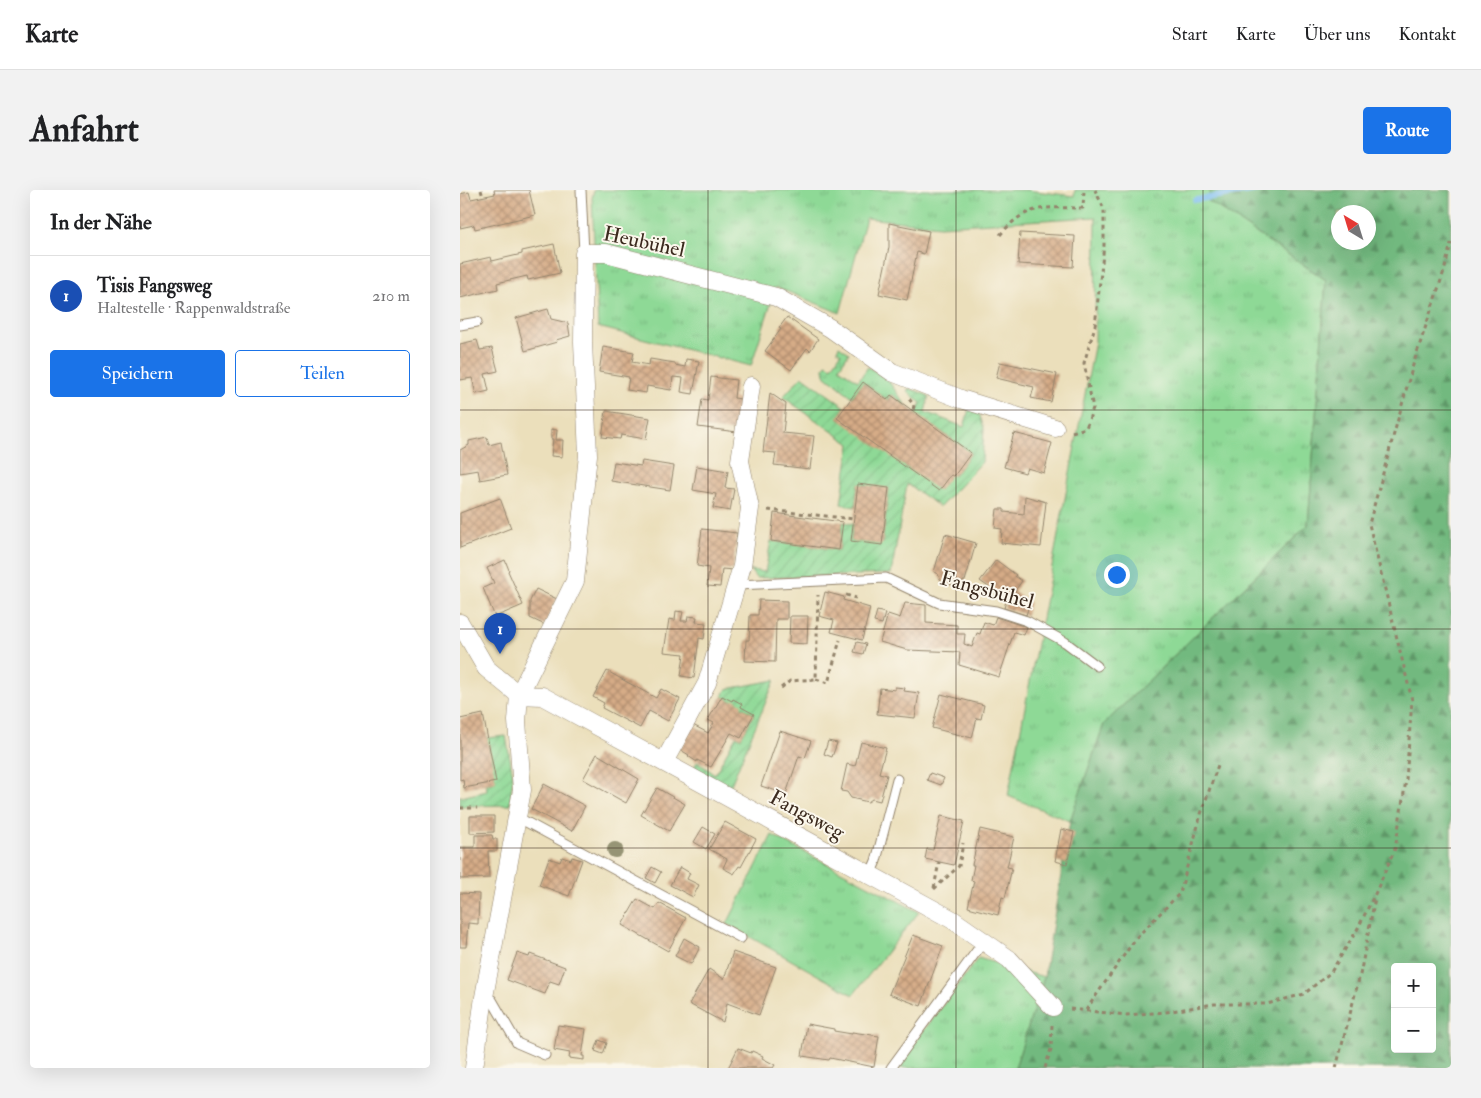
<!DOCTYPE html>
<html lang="de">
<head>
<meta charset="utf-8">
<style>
	:root { --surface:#fff; --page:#f2f2f2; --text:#202124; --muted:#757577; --line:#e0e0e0; --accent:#1a73e8 }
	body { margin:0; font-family:"IM FELL Double Pica",serif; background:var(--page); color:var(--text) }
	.controls { position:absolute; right:15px; bottom:15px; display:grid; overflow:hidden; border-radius:5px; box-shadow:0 5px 20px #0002 }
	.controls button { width:45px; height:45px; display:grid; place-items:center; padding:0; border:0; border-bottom:1px solid var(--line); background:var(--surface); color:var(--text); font:25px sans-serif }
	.compass { position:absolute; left:871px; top:15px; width:45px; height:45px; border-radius:50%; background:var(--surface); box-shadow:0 5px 20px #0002; rotate:322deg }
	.you { position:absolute; left:656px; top:384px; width:18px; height:18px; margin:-12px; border:4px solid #fff; border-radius:50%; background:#1a73e8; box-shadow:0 0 0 8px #1a73e833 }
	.badge { display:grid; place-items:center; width:32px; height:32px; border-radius:50%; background:var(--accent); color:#fff; font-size:16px; font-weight:700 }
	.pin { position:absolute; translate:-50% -41px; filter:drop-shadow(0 1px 2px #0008) }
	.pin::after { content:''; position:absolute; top:26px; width:18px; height:15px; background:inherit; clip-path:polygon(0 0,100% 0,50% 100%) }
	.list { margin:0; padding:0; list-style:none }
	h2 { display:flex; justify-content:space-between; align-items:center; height:65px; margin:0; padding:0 20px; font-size:21px }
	h2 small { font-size:16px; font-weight:400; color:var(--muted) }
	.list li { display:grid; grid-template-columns:32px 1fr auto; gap:15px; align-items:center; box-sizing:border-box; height:80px; padding:0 20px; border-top:1px solid var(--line) }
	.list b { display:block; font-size:19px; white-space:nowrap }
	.list p { margin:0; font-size:16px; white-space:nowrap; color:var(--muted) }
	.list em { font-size:16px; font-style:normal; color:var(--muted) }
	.actions { display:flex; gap:10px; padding:15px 20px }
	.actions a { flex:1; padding:11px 0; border:1px solid var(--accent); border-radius:5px; text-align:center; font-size:18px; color:var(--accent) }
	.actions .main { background:var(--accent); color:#fff }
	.map { position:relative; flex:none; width:991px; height:878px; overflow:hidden; border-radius:5px }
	header { display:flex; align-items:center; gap:30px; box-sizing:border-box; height:70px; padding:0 25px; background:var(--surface); border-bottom:1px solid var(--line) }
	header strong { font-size:24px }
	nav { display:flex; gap:28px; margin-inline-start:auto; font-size:18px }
	.intro { display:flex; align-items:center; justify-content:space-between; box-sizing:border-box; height:120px; padding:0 30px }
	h1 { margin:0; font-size:35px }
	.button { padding:12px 22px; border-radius:5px; background:var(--accent); color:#fff; font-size:18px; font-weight:700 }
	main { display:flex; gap:30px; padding:0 30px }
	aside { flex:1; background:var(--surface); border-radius:5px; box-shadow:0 5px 20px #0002 }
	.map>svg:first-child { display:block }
	.grass { fill:url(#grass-tufts); stroke:#64825a }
	.forest { fill:url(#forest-firs); stroke:#56724e; fill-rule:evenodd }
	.garden { fill:url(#garden-furrows); stroke:#64825a }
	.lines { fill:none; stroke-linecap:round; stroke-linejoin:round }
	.stream { stroke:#7cbdf1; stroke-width:5.5 }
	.building { fill:url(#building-cross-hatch) }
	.lane-casing { stroke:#93846c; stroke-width:11 }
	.street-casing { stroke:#93846c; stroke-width:19 }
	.path { stroke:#93846c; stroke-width:3; stroke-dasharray:4 4; stroke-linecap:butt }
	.lane { stroke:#fff; stroke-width:9 }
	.street { stroke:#fff; stroke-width:18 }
	.tree { fill:#969475 }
	.grid { fill:none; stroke:#3b2a1e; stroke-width:1; stroke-opacity:0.55 }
	.labels { text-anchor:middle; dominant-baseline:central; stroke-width:4; stroke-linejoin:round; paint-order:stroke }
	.street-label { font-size:21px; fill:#3b2a1e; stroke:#fbf7ec }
</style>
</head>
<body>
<header>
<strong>Karte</strong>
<nav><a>Start</a><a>Karte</a><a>Über uns</a><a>Kontakt</a></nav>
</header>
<div class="intro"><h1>Anfahrt</h1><a class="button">Route</a></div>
<main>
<aside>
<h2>In der Nähe<small></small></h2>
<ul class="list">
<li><span class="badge" style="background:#1a4fb4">1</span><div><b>Tisis Fangsweg</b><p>Haltestelle · Rappenwaldstraße</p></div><em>210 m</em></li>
</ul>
<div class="actions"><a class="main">Speichern</a><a>Teilen</a></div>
</aside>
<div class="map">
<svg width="991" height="878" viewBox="0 0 991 878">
	<defs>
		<pattern id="grass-tufts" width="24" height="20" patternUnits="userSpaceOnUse" patternTransform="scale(1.25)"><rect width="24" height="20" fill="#8ed996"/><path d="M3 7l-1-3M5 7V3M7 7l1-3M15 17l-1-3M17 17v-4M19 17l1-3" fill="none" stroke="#7bba81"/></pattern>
		<pattern id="forest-firs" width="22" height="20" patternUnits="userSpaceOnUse" patternTransform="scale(1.25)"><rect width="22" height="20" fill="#72b97f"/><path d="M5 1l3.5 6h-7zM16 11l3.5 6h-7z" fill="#5f9767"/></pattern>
		<pattern id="garden-furrows" width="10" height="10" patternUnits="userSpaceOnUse" patternTransform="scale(1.25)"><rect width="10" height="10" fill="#8ed996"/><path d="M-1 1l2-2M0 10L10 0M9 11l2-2" fill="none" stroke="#7bba81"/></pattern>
		<pattern id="building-cross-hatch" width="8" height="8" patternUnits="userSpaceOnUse" patternTransform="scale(1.25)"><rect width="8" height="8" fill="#d6ac87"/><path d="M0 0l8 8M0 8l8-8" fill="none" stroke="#af8c6e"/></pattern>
	</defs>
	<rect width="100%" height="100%" fill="#fbf7ec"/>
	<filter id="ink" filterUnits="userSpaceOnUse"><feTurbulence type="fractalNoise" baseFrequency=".02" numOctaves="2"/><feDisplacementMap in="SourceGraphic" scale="10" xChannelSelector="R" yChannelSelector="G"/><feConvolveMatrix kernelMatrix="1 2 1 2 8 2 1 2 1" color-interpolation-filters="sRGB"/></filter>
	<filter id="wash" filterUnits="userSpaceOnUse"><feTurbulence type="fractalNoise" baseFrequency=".0096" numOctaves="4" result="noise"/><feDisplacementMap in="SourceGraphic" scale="20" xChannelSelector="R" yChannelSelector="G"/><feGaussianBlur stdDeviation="1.12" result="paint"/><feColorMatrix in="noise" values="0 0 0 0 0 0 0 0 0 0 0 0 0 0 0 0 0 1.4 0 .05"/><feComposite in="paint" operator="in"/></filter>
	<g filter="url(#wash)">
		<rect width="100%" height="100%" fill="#ebdfbb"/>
		<g class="grass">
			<path d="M134 0H566L614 6 615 0H751L747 10 866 90 848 335 644 534 610 631 548 606 635 152 636 27 480 36 406 28 380 123 316 97 291 176 138 137 132 8Z"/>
			<path d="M379 156 389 163 379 178 398 191 408 177 427 189 448 218 432 204 427 210 403 192 392 207 365 185 364 178 366 174 372 177 381 163 377 160Z"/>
			<path d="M312 645 459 722 393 805 267 734Z"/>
			<path d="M518 768 584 787 555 878H436Z"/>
		</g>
		<path class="forest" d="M751 0H991V878H555L584 787 610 631 644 534 848 335 866 90 747 10ZM878 22H908V52H878ZM935 777H972V859H935Z"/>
		<g class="garden">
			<path d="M342 186 385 217 377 228 494 286 511 263 456 224 461 213 447 201 449 198 469 206 465 222 504 237 509 219 519 223 524 238 522 272 480 317 447 294 431 384 296 388 290 380 305 382 311 351 379 360 383 332 393 334 391 351 422 354 429 299 398 294 395 317 381 314 390 254 323 207Z"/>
			<path d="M315 490 270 597 234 577 237 572 255 584 276 546 281 548 294 524 262 506 267 499Z"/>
			<path d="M46 546 53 586 50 615 0 616V605L1 607 27 601 26 594 35 592 27 548Z"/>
		</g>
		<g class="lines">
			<path class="stream" d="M735 10 797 0"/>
		</g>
		<g id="blocks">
			<g class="building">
				<path d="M34 0H69L75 25 15 39 14 35 0 38V4L9 2 11 9 35 4Z"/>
				<path d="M429 33 469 41 464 64 457 62 447 110 419 104 429 57Z"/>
				<path d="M560 43 615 46 613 77 558 74Z"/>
				<path d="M94 54 100 83 68 90 67 86 37 93 38 99 0 108V74L31 67 32 71 62 64V61Z"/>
				<path d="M88 119 91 129 108 133 110 146 96 150 97 152 65 161 56 128Z"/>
				<path d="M327 127 358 149 350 161 347 158 331 180 305 161 321 139 319 138Z"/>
				<path d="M17 150 20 160 32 158 38 181 25 184 29 201 16 204 12 188 0 190V154Z"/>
				<path d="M143 157 174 162 172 172 189 175 190 169 215 173V175L225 177 226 169 239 171 233 204 221 202 223 188 213 187 211 200 187 196 186 203 167 200 169 187 139 182Z"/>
				<path d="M540 172 597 184 591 212 571 208 574 197 536 188Z"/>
				<path d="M251 187 276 190 274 208 281 209 277 242 238 237 242 209 248 210Z"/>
				<path d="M403 192 427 210 431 205 511 263 494 286 491 285 479 301 377 228Z"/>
				<path d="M310 203 326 214 323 243 354 246 350 279 314 275 316 263 303 262Z"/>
				<path d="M146 221 190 228 186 249 161 245 160 249 142 247Z"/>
				<path d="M91 239 97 240 96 250H103L102 267 91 266 93 249H91Z"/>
				<path d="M554 243 592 253 584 283 567 278 565 283 544 277Z"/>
				<path d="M27 247 29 255 41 252 47 285 20 290 18 280 0 283V260L9 255V251Z"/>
				<path d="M182 271 214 276 210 300 151 291 154 272 181 276Z"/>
				<path d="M237 276 268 281 265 298 274 299 270 321 253 318 256 304 233 300Z"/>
				<path d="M398 294 429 298 422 355 391 351Z"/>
				<path d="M565 306 586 312 581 357 541 353 542 339 535 338 537 319H544V322L564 324Z"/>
				<path d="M40 308 51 338 0 358V323Z"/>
				<path d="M314 323 383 332 379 360 311 351Z"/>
				<path d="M242 339 277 343 273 380 262 379 260 397 247 396 249 378 237 376Z"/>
				<path d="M485 344 516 353 505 391H503L501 398 482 392 477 383 474 382Z"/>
				<path d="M45 370 49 380 48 381 63 415 35 427 23 398 34 393 27 378Z"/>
				<path d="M536 370 556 385 555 386 562 391 554 402 570 413 566 425 544 418 547 408 542 405 541 406 520 391Z"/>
				<path d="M76 399 97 409 85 435 70 428V411Z"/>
				<path d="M365 402 384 407 383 410 410 418 402 450 371 442 374 430 359 426Z"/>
				<path d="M299 410 327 411V429H316L315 472 285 471 286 450H289L290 425H298Z"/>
				<path d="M445 413 466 415V433L497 435V444H505L504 454 512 457 517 443 520 444 524 432 533 435 536 427 567 437 564 445 554 442 539 487 499 475 500 462 447 460 420 452 428 424 440 428Z"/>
				<path d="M216 421 223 422 221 431H227L228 426 237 427 236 432 246 433 244 449 239 448 234 488 221 486 224 464 204 462 209 429 215 430Z"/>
				<path d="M417 421 425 423 422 434 414 432Z"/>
				<path d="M330 426H348L347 454 329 453Z"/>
				<path d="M397 452 406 454 403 464 394 462Z"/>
				<path d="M147 481 196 508 201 499 220 509 208 531 189 521 180 538 142 518 144 513 133 507Z"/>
				<path d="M435 497 445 498 444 501 459 503 455 528 417 524 420 498 435 500Z"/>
				<path d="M481 504 524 515 521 529 517 528 512 548 472 538Z"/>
				<path d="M262 506 272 511 273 509 282 514 281 517 294 524 281 548 271 543 251 577 237 570V572L228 566 229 565 219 559 233 535 248 543 254 533 248 530Z"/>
				<path d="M23 524 36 592 4 598 3 589 0 590V529Z"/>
				<path d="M320 541 351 551 345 568 339 566 326 604 301 596Z"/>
				<path d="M368 551 377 553 372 567 364 564Z"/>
				<path d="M401 552 426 558 419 583 427 585 420 611 412 609 408 612 391 608 387 602 381 601 387 574 395 576Z"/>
				<path d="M137 564 179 589 166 613 123 589Z"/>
				<path d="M470 583 484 588 481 595 467 590Z"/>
				<path d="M84 594 125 616 112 641 71 619Z"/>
				<path d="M197 598 225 614 209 641 181 625Z"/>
				<path d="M10 626H34V642L10 643Z"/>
				<path d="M481 626 504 631 494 675 465 669 467 659 473 660Z"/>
				<path d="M265 632 296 649 281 677 279 676 274 684 263 678 267 669 249 659Z"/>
				<path d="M243 637 255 644 246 659 234 652Z"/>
				<path d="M520 639 554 647 547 677 552 678 545 708 542 707 538 725 508 717 514 691 511 690 514 675H512Z"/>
				<path d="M601 639 614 642 607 674 595 671Z"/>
				<path d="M15 645H32L33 649H37V661H28L29 688 0 689V657H15Z"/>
				<path d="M102 667 111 670 112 667 122 670 109 706 79 695 89 668 100 672Z"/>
				<path d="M192 677 201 682 195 693 186 688Z"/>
				<path d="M220 677 230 683 227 689 239 695 233 707 210 695Z"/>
				<path d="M0 703 19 704 18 734 8 733 6 757H0Z"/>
				<path d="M177 709 195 719 199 713 226 728 208 761 162 735Z"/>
				<path d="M453 745 483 756 461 816 429 804Z"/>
				<path d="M224 748 240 757 231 774 215 766Z"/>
				<path d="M273 762 316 777 299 825 267 813 263 832 229 814 249 779 264 789Z"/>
				<path d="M57 763 69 767 70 764 105 777 99 794 90 791 85 804 47 790Z"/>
				<path d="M347 834 374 839V841L392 844V842L419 846 414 877 370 868 369 870 342 866Z"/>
				<path d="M98 835 126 839 122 866H124V870L109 868 110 863 94 860Z"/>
				<path d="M139 850 147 853 143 864 135 861Z"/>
				<path d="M278 858 291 863 292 861 303 866 302 868 315 875 313 878H268Z"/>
			</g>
		</g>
	</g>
	<g filter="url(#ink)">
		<use href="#blocks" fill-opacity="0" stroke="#93846c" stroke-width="1"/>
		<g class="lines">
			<g class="lane-casing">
				<g id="lane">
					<path d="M121 0 124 63"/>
					<path d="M0 135 17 132"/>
					<path d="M277 395 426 388 479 413 536 421 567 431 605 452 637 476"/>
					<path d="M57 627 281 748"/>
					<path d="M410 685 416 671 437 589"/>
					<path d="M24 807 32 810 57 853 85 865"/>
					<path d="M431 878 524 751"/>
				</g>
			</g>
			<g class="street-casing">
				<g id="street">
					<path d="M0 433 26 478 59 505"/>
					<path d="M59 505 82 506 493 730 549 769 593 817"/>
					<path d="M204 572 247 493 282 376 290 318 280 271 291 196"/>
					<path d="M14 878 24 807 62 600 57 531 59 505 115 391 128 265 123 152 124 63H146L316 107 370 138 432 182 501 209 595 238"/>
				</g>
			</g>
			<g class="path">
				<path d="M21 0 23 7"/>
				<path d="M540 45C567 13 585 18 623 18L624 0"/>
				<path d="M449 209 454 215 453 221"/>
				<path d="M612 242 626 238 633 218 624 173 635 136 644 55V19L635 0"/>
				<path d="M308 320 394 329"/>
				<path d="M386 405 396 408"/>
				<path d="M356 489 368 493 380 450"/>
				<path d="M321 498 330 491 356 489 358 405"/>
				<path d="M0 618H17"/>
				<path d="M474 698 479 672"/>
				<path d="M474 699 499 676 503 653"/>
				<path d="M610 819 666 825 706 822 754 814H807L844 804 871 782 897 740 915 704 935 659 946 590 952 510 909 334 953 175 985 78 991 53"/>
				<path d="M626 820 676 748 720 703 741 624 759 572"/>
				<path d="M585 878 591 859 592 835"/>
				<path d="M876 878 900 785 915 708"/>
			</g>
			<use href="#lane" class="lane"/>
			<use href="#street" class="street"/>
		</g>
		<circle class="tree" cx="155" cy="660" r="8"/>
	</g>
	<path class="grid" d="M248 0V878M496 0V878M743 0V878M0 220H991M0 439H991M0 658H991"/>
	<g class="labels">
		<g class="street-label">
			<text transform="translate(184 52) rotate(12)">Heubühel</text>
			<text transform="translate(527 400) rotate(15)">Fangsbühel</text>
			<text transform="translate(347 625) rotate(28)">Fangsweg</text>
		</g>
	</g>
</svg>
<div class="controls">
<button>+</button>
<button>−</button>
</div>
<svg class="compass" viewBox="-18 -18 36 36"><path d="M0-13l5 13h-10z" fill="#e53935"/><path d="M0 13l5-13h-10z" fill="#757577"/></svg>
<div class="you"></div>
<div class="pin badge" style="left:40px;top:464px;background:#1a4fb4">1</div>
</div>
</main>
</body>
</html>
